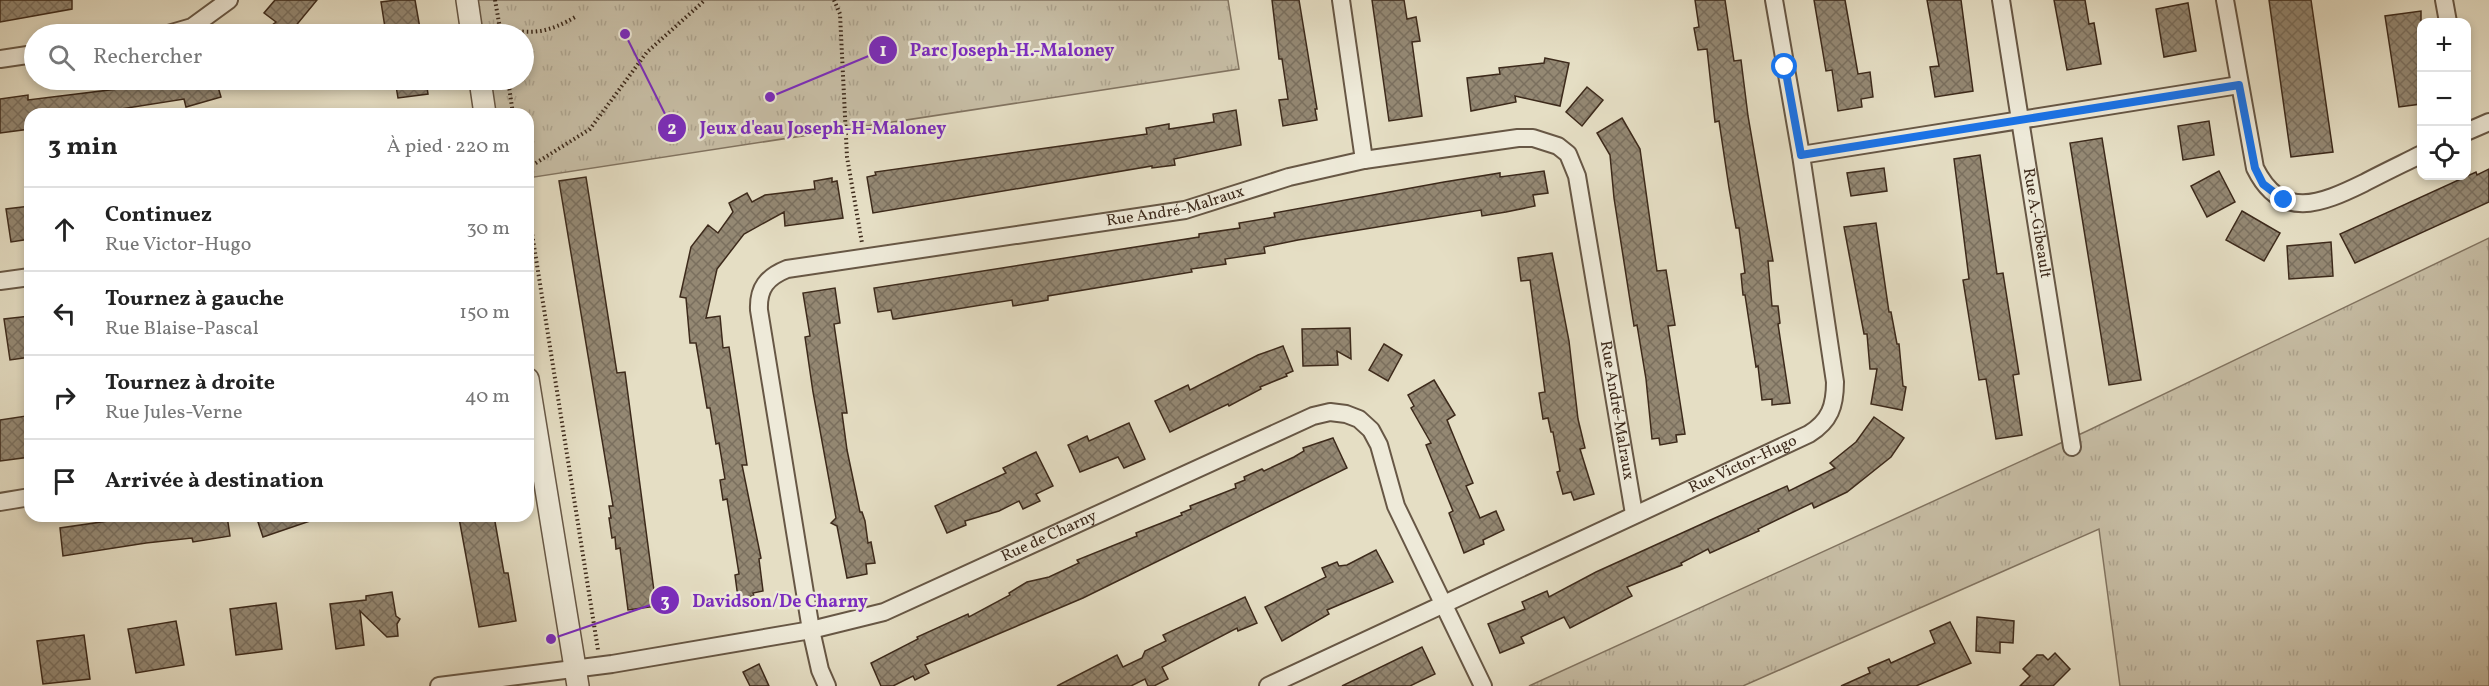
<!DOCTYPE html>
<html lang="fr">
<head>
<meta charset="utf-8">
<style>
	:root { --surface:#fff; --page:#f2f2f2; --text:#222; --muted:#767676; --line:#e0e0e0 }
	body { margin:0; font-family:Vollkorn,serif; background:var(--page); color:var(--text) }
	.controls { position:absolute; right:18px; top:18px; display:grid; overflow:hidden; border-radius:12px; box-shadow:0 3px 9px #0003 }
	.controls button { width:54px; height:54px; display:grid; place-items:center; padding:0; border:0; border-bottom:2px solid var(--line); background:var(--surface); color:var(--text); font:30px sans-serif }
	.stop { position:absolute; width:18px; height:18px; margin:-14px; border:4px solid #1a73e8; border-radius:50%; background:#fff }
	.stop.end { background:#1a73e8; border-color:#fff; box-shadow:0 2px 6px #0008 }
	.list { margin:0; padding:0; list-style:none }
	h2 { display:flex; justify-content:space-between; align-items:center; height:78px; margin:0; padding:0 24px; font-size:26px }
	h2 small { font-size:20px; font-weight:400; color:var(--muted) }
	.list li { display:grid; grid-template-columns:39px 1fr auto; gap:18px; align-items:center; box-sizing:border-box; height:84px; padding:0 24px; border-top:2px solid var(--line) }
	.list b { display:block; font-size:22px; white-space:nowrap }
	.list p { margin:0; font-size:20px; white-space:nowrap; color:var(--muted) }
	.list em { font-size:20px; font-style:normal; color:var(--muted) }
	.icon { flex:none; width:33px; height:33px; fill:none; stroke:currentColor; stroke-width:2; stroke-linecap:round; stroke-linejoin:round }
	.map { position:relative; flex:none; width:2489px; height:686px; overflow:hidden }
	.search { position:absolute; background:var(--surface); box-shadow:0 3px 9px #0003; left:24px; top:24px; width:510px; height:66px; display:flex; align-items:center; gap:15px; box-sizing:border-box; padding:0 21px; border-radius:33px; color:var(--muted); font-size:22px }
	.panel { position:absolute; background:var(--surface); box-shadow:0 3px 9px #0003; left:24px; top:108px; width:510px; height:414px; border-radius:18px }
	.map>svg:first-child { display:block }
	.grass { fill:url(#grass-tufts); stroke:#827461; stroke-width:1.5 }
	.building { fill:url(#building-cross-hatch); stroke:#3d2a1b; stroke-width:1.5 }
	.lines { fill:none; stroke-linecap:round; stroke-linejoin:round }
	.minor-casing { stroke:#675745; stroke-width:20 }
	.tertiary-casing { stroke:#675745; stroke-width:24 }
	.path { stroke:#3d2a1b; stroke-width:4; stroke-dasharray:1.5 3; stroke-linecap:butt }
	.minor { stroke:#eeead9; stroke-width:16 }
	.tertiary { stroke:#eeead9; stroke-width:21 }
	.route { stroke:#1a73e8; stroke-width:8 }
	.labels { text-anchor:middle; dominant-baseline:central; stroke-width:5; stroke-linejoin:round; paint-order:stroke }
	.street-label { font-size:16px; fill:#3d2a1b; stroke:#eeead9 }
	.leader { fill:none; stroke:#7b2cbf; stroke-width:2 }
	.callout-dot { fill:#7b2cbf; stroke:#eeead9; stroke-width:2 }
	.mark-label { font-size:18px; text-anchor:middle; font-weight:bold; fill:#fff }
	.callout-label { font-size:18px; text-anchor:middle; font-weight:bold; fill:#7b2cbf; stroke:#eeead9; stroke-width:5; stroke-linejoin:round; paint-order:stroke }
</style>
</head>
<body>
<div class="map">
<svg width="2489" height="686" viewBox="0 0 2489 686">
	<defs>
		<pattern id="grass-tufts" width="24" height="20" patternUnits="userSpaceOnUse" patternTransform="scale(1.5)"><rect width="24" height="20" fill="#c8bfa7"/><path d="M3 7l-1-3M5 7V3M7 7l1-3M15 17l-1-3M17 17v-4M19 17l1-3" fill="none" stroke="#ada48f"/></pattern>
		<pattern id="building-cross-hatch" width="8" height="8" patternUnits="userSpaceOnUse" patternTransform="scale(1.5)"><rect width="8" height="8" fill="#948873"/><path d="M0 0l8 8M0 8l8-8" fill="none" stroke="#7a6f5e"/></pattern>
	</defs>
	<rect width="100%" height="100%" fill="#e5dec4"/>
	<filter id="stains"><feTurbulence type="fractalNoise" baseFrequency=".00333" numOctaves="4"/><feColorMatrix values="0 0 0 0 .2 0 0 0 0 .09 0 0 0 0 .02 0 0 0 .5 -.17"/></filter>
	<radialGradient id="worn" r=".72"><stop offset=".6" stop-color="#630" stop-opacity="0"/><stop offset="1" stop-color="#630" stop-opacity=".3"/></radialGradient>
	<g class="grass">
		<path d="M467 0H1228L1239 69 528 178V114H485L480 80H524V34H472Z"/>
		<path d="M2489 238V686H2120L2099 529 1743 686H1529L2087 431Z"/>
	</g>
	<g class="building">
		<path d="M0 0H72V9L0 22Z"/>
		<path d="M275 0H317L289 34H260L276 22 264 13Z"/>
		<path d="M396 0H415L421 34H386L381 2Z"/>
		<path d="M1272 0H1299L1317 109H1315L1317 120 1283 126 1279 100 1288 99 1282 59H1279Z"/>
		<path d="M1372 0H1404L1407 19 1416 17 1420 41 1412 42 1422 116 1389 121Z"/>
		<path d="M1695 0H1725L1734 61 1741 60 1748 116 1773 261H1768L1772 306H1778L1780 323 1778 324 1790 403 1772 405V399L1762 400 1758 366 1756 367 1745 295H1743L1741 274 1745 273 1739 228H1736L1729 188 1719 121 1715 122 1707 49 1698 50 1694 28 1699 27Z"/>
		<path d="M1814 0H1845L1858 74 1870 72 1873 97 1861 99 1862 107 1838 111 1832 70 1826 71Z"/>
		<path d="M1927 0H1961L1973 91 1935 97 1930 67 1939 66Z"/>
		<path d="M2054 0H2085L2089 24 2094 23 2101 64 2067 70Z"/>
		<path d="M2269 0H2311L2333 152 2291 157Z"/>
		<path d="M2188 3 2196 51 2164 57 2156 9Z"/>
		<path d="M2421 11V104L2399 107 2385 16Z"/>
		<path d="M1545 58 1569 63 1560 106 1515 96 1516 102 1471 111 1467 78 1500 74 1499 68 1544 63Z"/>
		<path d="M125 80H216L221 97 186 107 184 99 89 114H30V129L0 133V99L28 95V100L117 89 116 81Z"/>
		<path d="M395 80H426L428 94 398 98Z"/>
		<path d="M1587 87 1603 100 1582 126 1566 112Z"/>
		<path d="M1236 110 1241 145 1174 159 1175 165 1152 168V166L873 213 867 177 876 175 875 172 1147 134 1146 128 1169 124V129L1214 122 1213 114Z"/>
		<path d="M1622 118 1640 149 1657 271 1666 270 1675 325 1668 326 1685 434 1676 435 1677 442 1660 445 1659 438 1652 439 1646 379 1637 325 1634 326 1614 198 1610 155 1597 133Z"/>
		<path d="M2209 121 2214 155 2183 160 2178 126Z"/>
		<path d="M2102 138 2141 380 2109 385 2070 143Z"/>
		<path d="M1980 155 1997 274 2003 273 2019 374 2013 375 2022 435 1996 439 1986 379 1979 380 1963 280 1969 279 1954 159Z"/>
		<path d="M1884 168 1887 191 1851 196 1847 173Z"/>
		<path d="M2489 169V202L2355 263 2340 234 2476 172 2477 175Z"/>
		<path d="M1544 171 1548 193 1533 195 1535 206 1506 212 1482 216 1481 210 1298 240 1264 247 1265 253 1225 259 1226 264 1191 269 1192 272 1048 296V300L1013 306 1012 300 895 319H893L891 310 878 312 874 288 1199 237V234L1240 228 1239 223 1275 217 1274 213 1444 182 1500 173V177Z"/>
		<path d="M2219 171 2235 202 2207 217 2191 186Z"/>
		<path d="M586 177 617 373 625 372 656 606 628 610 620 548 616 549 615 537 612 538 609 518H611L609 506H613L559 181Z"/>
		<path d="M832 178V182L837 181 843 218 785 226 784 212 744 234 717 269 706 318 720 316 723 348 729 347 747 465H742L761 558 759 559 763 591 753 593 754 596 738 598 735 575 739 574 727 499 723 500 720 480 725 479 719 443 716 444 710 408H707L696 343H690L686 298 680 297 691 247 708 225 718 233 733 212 729 203 747 193 752 202 765 195 815 189 814 181Z"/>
		<path d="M30 206V239L11 242 6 209Z"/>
		<path d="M2242 211 2280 233 2264 261 2226 240Z"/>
		<path d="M1876 223 1889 312H1891L1897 344H1899L1903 386 1906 387 1902 410 1871 404 1877 369H1870L1867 334H1864L1844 227Z"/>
		<path d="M2331 242 2333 276 2289 279 2287 246Z"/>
		<path d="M1552 253 1569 341 1578 419 1585 448 1580 449 1594 494 1574 500 1571 492 1563 494 1557 472 1560 471 1553 432H1551L1548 418 1543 419 1539 393 1545 392 1530 280 1521 281 1518 258Z"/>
		<path d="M835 288 840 323 834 324 847 413H842L847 450 860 512H862L865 521 868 543 871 542 875 563 866 564 867 574 847 578 837 526 831 523 836 518 813 392 805 337 810 336 803 293Z"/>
		<path d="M30 316V357L10 360 4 319Z"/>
		<path d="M1350 328 1351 359 1337 351 1338 365 1303 366 1302 329Z"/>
		<path d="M1384 344 1402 355 1388 381 1369 370Z"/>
		<path d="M1283 346 1293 371 1286 374 1287 376 1260 387 1261 389 1229 406 1228 404 1170 432 1155 401 1188 385 1190 390 1258 355Z"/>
		<path d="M1434 380 1455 415 1447 420 1473 483 1466 486 1480 518 1496 511 1504 530 1483 540 1484 544 1464 553 1449 513 1453 511 1426 445 1431 443 1411 408 1414 406 1408 395Z"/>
		<path d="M26 416 30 457 0 461V420Z"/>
		<path d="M1874 417 1904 438 1891 457 1847 492 1814 508 1812 503 1758 529 1759 531 1710 553 1708 549 1681 563 1682 565 1627 587 1632 596 1570 628 1564 617 1521 637 1524 643 1500 653 1488 624 1525 609 1522 602 1547 591 1549 597 1596 572 1715 518 1787 486 1789 491 1835 468 1830 463 1856 442Z"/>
		<path d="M1129 423 1145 459 1124 468 1118 457 1080 472 1068 445 1087 436 1089 441Z"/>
		<path d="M1333 438 1347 468 1083 598 925 665 929 673 915 680 913 676 893 686H881L871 663 918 639 917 637 968 614 969 617 1010 595 1009 593 1027 582 1049 577 1079 563 1077 560 1137 536 1136 533 1182 515 1181 513 1191 509 1190 506 1236 488 1235 484 1245 480 1244 477 1262 469 1264 471 1294 457 1304 451 1303 448Z"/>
		<path d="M1036 452 1053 486 1036 494 1040 501 1023 509 1019 501 999 511 965 521 966 525 947 533 935 506 1006 473 1003 468Z"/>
		<path d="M143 516H227L230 536 193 542 192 538 146 543 63 556 60 528Z"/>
		<path d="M256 516H316V519L263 537Z"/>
		<path d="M472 516H494L504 573H508L516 621 479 627 459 518Z"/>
		<path d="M1376 550 1393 582 1327 610 1329 614 1282 641 1265 607 1326 577 1322 568 1337 562 1339 566 1347 565Z"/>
		<path d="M392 592 396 616 400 619 397 624 398 636 387 637 360 611 364 645 336 649 330 604 366 600V596Z"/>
		<path d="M1245 597 1257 623 1238 631 1237 628 1162 667 1168 679 1154 686H1148L1145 679 1131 686H1057L1117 655 1123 667 1142 658 1145 651 1166 641 1163 635Z"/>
		<path d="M276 603 282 649 236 655 230 609Z"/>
		<path d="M1977 617 2014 621 2013 643 2000 642V653L1976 651Z"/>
		<path d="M176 621 184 665 136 673 128 629Z"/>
		<path d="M1950 622 1971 663 1916 686H1841L1870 673 1868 668 1889 659 1891 663 1935 643 1930 631Z"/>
		<path d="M84 635 90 679 43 684 37 641Z"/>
		<path d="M1422 647 1435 674 1410 686H1342Z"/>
		<path d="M2055 653 2070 669 2053 686H2020L2030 676 2023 669 2037 655H2043L2048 660Z"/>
		<path d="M759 664 769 686H750L743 672Z"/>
	</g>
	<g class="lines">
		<g class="minor-casing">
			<g id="minor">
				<path d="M1341 0 1364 160"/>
				<path id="s1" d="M2001 0 2072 447"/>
				<path d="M2225 0 2255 168C2281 221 2321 204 2364 183 2383 173 2402 164 2422 154"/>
				<path d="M2444 0 2448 22"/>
				<path d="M168 34 192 27 229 0"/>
				<path d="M0 59 34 54"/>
				<path d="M2466 132 2489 122"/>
				<path d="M1801 155 2239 85"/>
				<path d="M0 281 30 277"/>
				<path d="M0 502 30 497"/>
				<path id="s2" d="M439 686 612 664 811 630 884 612 1313 416 1330 412 1346 414 1359 419 1371 430 1379 445 1396 506 1483 686"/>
				<path id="s3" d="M827 686 820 670 811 630 759 310C758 288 767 277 787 269L1185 210 1289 177 1364 160 1518 138H1533L1558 146 1568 154 1577 176 1634 514"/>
				<path id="s4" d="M1268 686 1809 434C1830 421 1835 406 1835 382L1801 155 1774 0"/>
			</g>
		</g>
		<g class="tertiary-casing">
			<g id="tertiary">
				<path d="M467 0 472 34"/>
				<path d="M480 80 485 114"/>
				<path d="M528 379 578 686"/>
			</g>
		</g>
		<g class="path">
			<path d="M495 0 501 34"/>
			<path d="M834 0 840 14 847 157 862 243"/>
			<path d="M500 28C532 35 548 33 577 16"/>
			<path d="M508 80 513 114"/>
			<path d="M528 168 590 129 647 52 705 0"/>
			<path d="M528 208 598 650"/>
		</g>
		<use href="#minor" class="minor"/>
		<use href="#tertiary" class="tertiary"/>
	</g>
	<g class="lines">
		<path class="route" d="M1785 67 1801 155 2239 85 2255 168 2263 184 2284 200"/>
	</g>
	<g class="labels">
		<g class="street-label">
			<text stroke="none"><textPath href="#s3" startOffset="830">Rue André-Malraux</textPath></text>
			<text stroke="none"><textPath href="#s1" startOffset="226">Rue A.-Gibeault</textPath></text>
			<text stroke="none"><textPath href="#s3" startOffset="1496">Rue André-Malraux</textPath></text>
			<text stroke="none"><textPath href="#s4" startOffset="524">Rue Victor-Hugo</textPath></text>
			<text stroke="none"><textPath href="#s2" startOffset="633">Rue de Charny</textPath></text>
		</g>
	</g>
	<path class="leader" d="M770 97L883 50M625 34L672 128M551 639L665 600"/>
	<g class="callout-dot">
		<circle cx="770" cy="97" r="6"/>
		<circle cx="625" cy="34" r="6"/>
		<circle cx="551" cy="639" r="6"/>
		<circle cx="883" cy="50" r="15"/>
		<circle cx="672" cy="128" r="15"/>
		<circle cx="665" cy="600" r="15"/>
	</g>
	<g class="mark-label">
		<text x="883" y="56">1</text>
		<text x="672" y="134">2</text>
		<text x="665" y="607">3</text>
	</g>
	<g class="callout-label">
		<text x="1012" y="56">Parc Joseph-H.-Maloney</text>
		<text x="823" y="134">Jeux d'eau Joseph-H-Maloney</text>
		<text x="780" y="607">Davidson/De Charny</text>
	</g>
	<rect width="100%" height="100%" filter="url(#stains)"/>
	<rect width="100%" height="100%" fill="url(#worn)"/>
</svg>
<div class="controls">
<button>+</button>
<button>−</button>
<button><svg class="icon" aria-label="locate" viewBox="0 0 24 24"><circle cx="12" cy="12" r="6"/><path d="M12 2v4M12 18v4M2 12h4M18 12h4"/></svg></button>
</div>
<div class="stop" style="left:1785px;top:67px"></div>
<div class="stop end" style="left:2284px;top:200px"></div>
<div class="search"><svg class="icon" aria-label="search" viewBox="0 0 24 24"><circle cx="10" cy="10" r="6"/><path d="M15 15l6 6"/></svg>Rechercher</div>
<section class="panel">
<h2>3 min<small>À pied · 220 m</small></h2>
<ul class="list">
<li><svg class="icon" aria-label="ahead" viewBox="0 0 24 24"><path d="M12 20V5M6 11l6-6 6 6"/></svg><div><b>Continuez</b><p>Rue Victor-Hugo</p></div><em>30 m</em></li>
<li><svg class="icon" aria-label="left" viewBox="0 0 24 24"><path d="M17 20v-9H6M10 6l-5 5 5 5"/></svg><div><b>Tournez à gauche</b><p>Rue Blaise-Pascal</p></div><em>150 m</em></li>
<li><svg class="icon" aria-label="right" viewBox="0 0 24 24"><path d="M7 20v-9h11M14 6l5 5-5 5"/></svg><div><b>Tournez à droite</b><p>Rue Jules-Verne</p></div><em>40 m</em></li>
<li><svg class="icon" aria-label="arrive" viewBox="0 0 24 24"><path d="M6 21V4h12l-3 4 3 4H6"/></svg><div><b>Arrivée à destination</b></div></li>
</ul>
</section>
</div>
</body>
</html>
